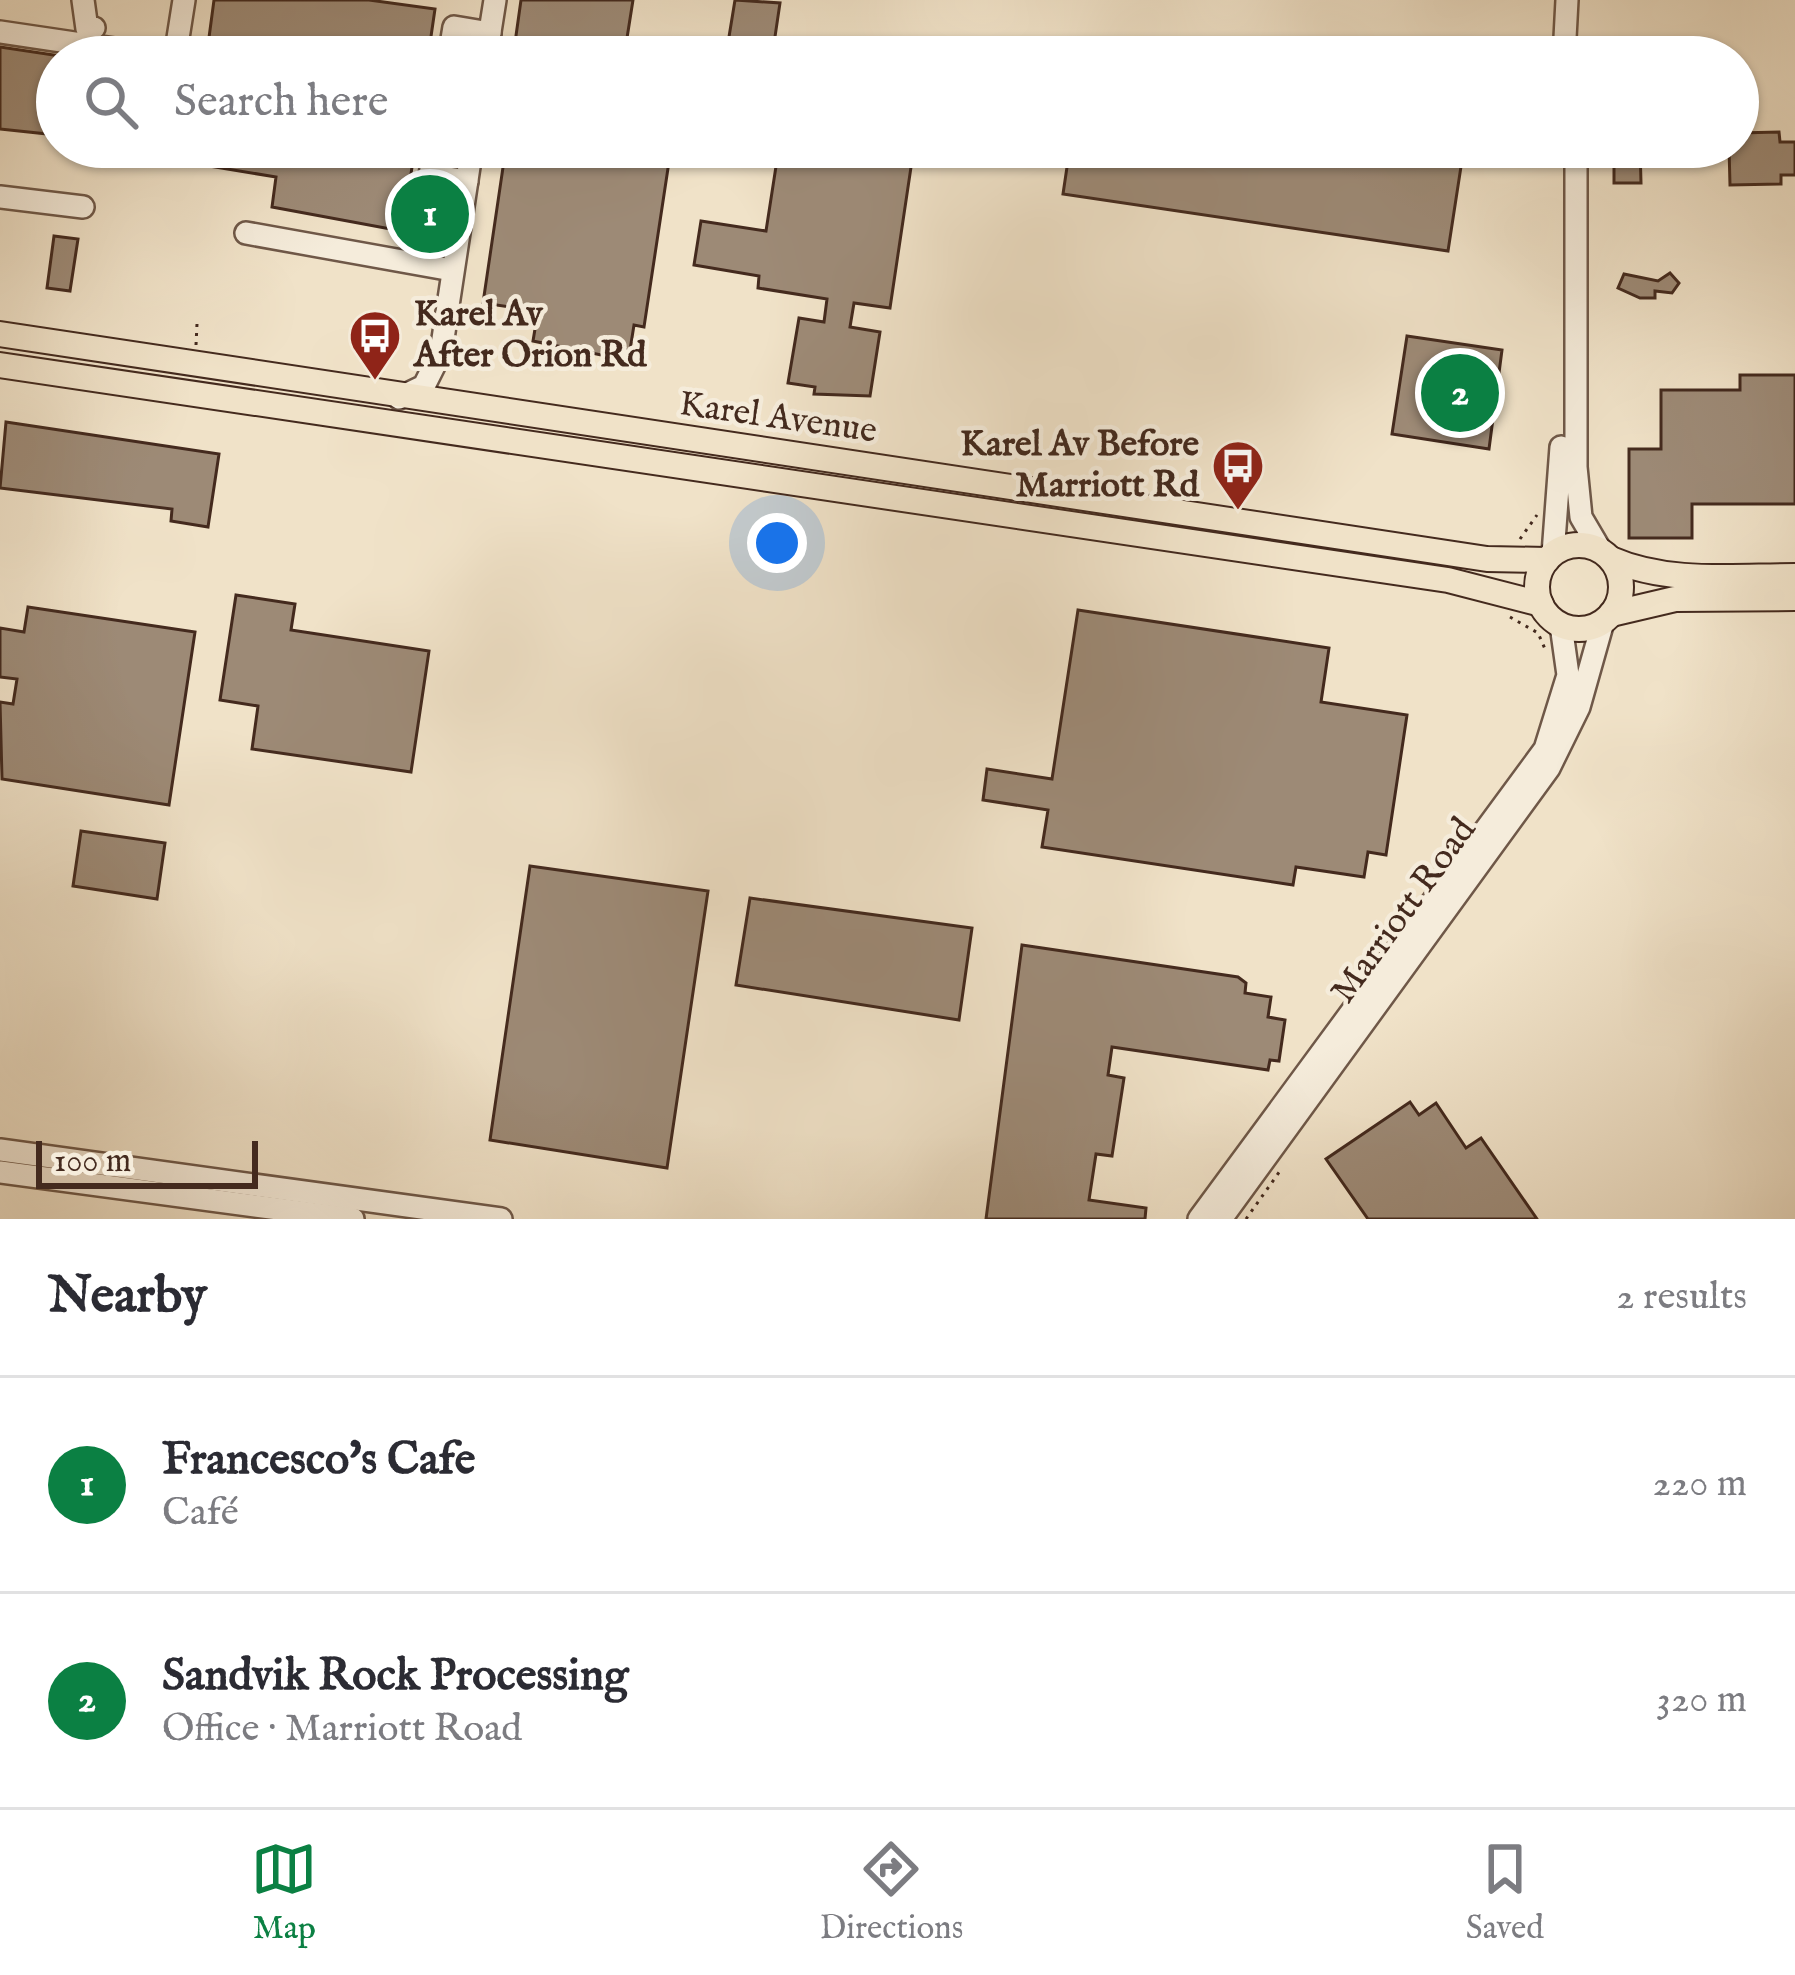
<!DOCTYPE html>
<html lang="en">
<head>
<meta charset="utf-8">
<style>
	:root { --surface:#fff; --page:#f7f7f7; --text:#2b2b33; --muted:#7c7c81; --line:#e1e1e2; --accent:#0b8043 }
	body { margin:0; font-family:"IM FELL English",serif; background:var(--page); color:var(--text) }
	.scale { position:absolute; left:36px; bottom:30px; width:222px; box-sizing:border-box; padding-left:12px; border:6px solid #442a1e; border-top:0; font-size:33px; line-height:42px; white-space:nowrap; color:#442a1e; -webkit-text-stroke:9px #f5ecdb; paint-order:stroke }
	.you { position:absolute; left:777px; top:543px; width:42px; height:42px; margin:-30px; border:9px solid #fff; border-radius:50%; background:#1a73e8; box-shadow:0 0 0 18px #1a73e833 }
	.badge { display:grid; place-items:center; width:78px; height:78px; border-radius:50%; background:var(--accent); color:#fff; font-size:39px; font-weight:700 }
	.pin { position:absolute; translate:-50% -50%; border:6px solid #fff; box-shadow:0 3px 12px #0006 }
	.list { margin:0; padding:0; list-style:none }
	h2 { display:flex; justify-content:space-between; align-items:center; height:156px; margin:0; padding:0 48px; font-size:51px }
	h2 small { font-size:39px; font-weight:400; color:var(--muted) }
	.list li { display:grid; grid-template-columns:78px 1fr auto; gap:36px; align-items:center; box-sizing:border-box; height:216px; padding:0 48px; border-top:3px solid var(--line) }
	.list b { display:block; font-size:45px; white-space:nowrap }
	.list p { margin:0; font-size:39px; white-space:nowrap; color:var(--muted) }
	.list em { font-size:39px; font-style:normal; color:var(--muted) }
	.icon { flex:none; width:66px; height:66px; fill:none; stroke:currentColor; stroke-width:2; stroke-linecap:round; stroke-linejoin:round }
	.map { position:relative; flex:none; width:1795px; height:1219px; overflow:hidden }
	.search { position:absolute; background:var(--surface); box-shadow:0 3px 9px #0004; left:36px; right:36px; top:36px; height:132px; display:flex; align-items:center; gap:30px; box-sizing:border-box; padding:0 42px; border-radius:66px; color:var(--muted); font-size:45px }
	.sheet { height:588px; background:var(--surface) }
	nav { display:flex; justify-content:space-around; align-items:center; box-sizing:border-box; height:168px; border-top:3px solid var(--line); background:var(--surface); font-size:33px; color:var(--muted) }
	nav a { display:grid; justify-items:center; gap:6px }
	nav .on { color:var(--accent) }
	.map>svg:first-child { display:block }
	.building { fill:#9d8a76; stroke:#442a1e; stroke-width:3 }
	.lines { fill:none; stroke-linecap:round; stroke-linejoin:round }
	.minor-casing { stroke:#6f5848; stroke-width:26 }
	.major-casing { stroke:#442a1e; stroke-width:28 }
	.path { stroke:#442a1e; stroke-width:3; stroke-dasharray:3 6; stroke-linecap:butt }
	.minor { stroke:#f5ecdb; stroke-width:21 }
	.major { stroke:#f0e2c8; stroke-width:24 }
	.labels { text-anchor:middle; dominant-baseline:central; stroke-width:9; stroke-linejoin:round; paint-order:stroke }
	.poi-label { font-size:36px; font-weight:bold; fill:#442a1e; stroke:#f5ecdb; text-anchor:start }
	.street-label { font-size:36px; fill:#442a1e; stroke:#f5ecdb }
</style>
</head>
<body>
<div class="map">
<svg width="1795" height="1219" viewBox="0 0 1795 1219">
	<rect width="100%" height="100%" fill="#f0e2c8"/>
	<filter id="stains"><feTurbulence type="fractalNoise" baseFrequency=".00167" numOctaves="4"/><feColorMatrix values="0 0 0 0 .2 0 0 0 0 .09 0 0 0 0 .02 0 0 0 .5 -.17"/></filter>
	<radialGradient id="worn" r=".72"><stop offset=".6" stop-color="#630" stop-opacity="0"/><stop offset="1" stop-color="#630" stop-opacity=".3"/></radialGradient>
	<g class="building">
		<path d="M214 0H369L435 9 428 57H293L208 45Z"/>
		<path d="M521 0H633L624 57H513Z"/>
		<path d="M735 0 780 3 772 57H706L709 40 728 43Z"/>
		<path d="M0 47 67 57H57V135L0 129Z"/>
		<path d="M1779 132 1780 142H1795V175H1781V184L1730 185 1729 147H1738V133Z"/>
		<path d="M162 147H415L408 194 445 201 439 238 272 207 276 177 185 162 162 153Z"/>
		<path d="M506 147H613L670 155 644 327 634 325 630 350 613 347 611 357 533 341 538 311 483 303Z"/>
		<path d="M779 147H914L890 308 854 303 850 327 880 332 870 396 814 394 815 387 788 383 799 318 824 322 827 299 758 288 759 276 694 265 701 221 766 231Z"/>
		<path d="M1070 147H1464L1448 251 1063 194Z"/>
		<path d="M1614 147H1640L1641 183H1614Z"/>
		<path d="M54 236 78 239 70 291 47 288Z"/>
		<path d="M1670 273 1679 283 1672 293 1655 291V298H1640L1618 288 1624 274 1658 281Z"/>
		<path d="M1407 336 1502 350 1489 449 1392 434Z"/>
		<path d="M1740 375H1795V504H1692V538H1629V449H1661V390H1740Z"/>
		<path d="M6 422 219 454 208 527 171 521 172 509 0 488Z"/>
		<path d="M236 595 295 604 291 630 429 651 411 772 252 749 258 706 220 700Z"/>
		<path d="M28 607 195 632 169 805 2 779 0 702 13 704 17 679 0 677V628L24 632Z"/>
		<path d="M1078 610 1329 648 1321 702 1407 715 1386 855 1368 852 1364 877 1296 867 1293 885 1042 847 1048 810 983 800 987 769 1052 779Z"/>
		<path d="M81 831 165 843 157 899 73 886Z"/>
		<path d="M530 866 708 891 667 1168 490 1140Z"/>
		<path d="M750 898 972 928 959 1020 736 985Z"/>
		<path d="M1022 945 1238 977 1246 983 1245 993 1271 997 1268 1017 1285 1020 1279 1061 1270 1060 1268 1070 1112 1047 1108 1075 1124 1078 1112 1156 1096 1154 1089 1200 1146 1208 1145 1219H986Z"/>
		<path d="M1410 1102 1419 1115 1436 1103 1466 1148 1481 1138 1537 1219H1368L1326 1159Z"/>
	</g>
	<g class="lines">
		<g class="minor-casing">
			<g id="minor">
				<path d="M83 0 87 29 94 28"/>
				<path d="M0 32 169 57"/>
				<path d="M451 45 454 27 490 33"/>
				<path d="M175 57 184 0"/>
				<path d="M486 57 495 0"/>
				<path d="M1564 57 1567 0"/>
				<path d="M1576 147V467L1581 517 1601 551"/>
				<path d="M432 163 430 175 467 181"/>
				<path d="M0 197 83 207"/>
				<path d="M246 233 452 270"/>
				<path d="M399 398 424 386 441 352 472 147"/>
				<path d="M1553 554 1561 447"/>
				<path d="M0 1150 501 1219"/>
				<path d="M0 1172 353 1219"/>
				<path d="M1199 1219 1545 749 1568 675 1561 625"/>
				<path d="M1221 1219 1549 768 1579 707 1603 622"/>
			</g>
		</g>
		<g class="major-casing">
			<g id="major">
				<path d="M0 334 1487 559 1547 560"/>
				<path d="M0 365 1448 580 1541 604"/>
				<circle cx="1579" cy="587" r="42"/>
				<path d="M1611 559C1668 584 1734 576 1795 576"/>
				<path d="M1611 614 1675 599 1795 598"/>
			</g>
		</g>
		<g class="path">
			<path d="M196 345 197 324"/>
			<path d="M1520 539 1537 515"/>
			<path d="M1510 617 1538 633 1545 649"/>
			<path d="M1246 1219 1280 1171"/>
		</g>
		<use href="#minor" class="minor"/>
		<use href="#major" class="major"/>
	</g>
	<defs>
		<g id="bus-pin" transform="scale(2.7)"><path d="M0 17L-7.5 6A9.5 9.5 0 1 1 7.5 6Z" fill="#8f2418" stroke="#f5ecdb"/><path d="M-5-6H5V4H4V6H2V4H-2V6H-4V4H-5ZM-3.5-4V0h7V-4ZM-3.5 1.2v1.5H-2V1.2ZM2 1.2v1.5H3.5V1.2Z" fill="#fff"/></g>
	</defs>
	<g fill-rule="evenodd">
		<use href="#bus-pin" x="375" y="336"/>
		<use href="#bus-pin" x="1238" y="466"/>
	</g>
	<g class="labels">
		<g class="poi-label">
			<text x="414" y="315">Karel Av<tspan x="414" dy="41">After Orion Rd</tspan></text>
			<text x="1199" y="445" text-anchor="end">Karel Av Before<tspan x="1199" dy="41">Marriott Rd</tspan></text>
		</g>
		<g class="street-label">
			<text transform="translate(778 418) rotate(8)">Karel Avenue</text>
			<text transform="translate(1404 911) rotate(-54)">Marriott Road</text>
		</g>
	</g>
	<rect width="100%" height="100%" filter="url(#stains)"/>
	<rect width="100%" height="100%" fill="url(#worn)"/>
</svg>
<div class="scale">100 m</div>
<div class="you"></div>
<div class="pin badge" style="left:430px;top:214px">1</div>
<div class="pin badge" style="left:1460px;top:393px">2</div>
<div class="search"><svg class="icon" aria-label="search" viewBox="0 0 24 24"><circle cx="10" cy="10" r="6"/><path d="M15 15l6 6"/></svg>Search here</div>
</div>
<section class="sheet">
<h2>Nearby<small>2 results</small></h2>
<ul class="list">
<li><span class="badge">1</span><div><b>Francesco's Cafe</b><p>Café</p></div><em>220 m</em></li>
<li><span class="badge">2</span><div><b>Sandvik Rock Processing</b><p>Office · Marriott Road</p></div><em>320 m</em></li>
</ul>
</section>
<nav>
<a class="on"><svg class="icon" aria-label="map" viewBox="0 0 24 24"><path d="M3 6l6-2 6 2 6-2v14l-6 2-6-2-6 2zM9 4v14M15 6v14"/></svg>Map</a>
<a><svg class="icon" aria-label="directions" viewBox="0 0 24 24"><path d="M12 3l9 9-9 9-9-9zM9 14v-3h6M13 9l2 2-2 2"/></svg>Directions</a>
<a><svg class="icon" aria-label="saved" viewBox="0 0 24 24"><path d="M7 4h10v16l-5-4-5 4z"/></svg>Saved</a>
</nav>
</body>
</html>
